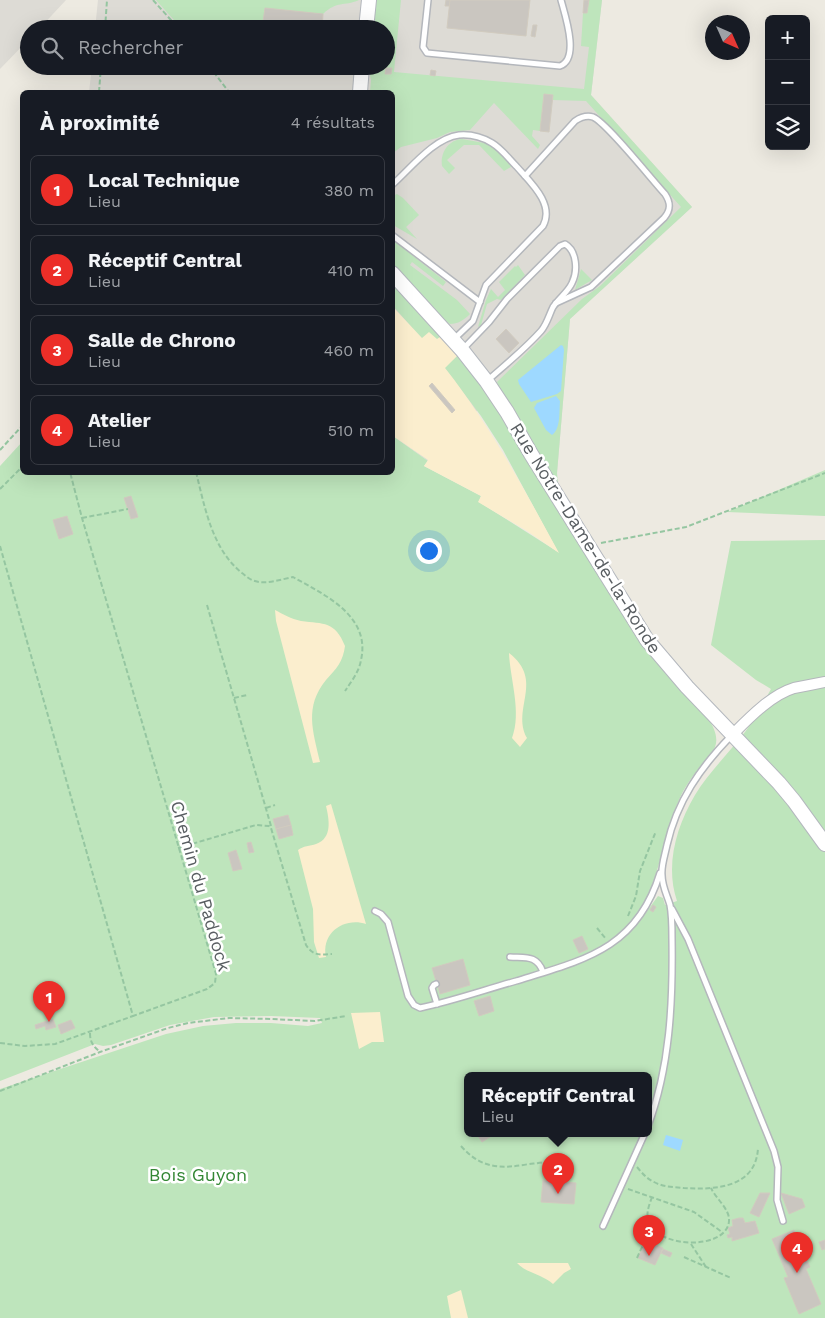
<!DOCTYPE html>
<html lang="fr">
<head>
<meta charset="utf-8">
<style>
	:root { --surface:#171b24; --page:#20242c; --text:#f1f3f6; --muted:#9ea1a6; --line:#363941; --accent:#ec2e28 }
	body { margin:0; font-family:"Work Sans",sans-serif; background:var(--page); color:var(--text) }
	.controls { position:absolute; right:15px; top:15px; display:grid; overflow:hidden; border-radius:8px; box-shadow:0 5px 20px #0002 }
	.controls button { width:45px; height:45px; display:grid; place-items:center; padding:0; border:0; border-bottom:1px solid var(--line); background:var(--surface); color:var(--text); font:25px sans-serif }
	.compass { position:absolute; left:705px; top:15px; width:45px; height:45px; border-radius:50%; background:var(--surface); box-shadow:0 5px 20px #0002; rotate:135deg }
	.you { position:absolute; left:428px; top:550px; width:18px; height:18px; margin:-12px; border:4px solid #fff; border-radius:50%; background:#1a73e8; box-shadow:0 0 0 8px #1a73e833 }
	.badge { display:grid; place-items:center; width:32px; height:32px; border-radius:50%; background:var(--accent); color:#fff; font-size:16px; font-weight:700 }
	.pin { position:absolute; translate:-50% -41px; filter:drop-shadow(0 1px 2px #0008) }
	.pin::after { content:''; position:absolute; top:26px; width:18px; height:15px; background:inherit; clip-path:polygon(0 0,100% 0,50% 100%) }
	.popup { position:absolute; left:464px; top:1072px; width:188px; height:65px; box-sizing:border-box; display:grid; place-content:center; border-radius:8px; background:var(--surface); filter:drop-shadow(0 1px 4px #0005); font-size:16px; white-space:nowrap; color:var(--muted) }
	.popup b { font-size:19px; color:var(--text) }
	.popup::after { content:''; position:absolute; left:50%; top:100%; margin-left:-10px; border:10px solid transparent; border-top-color:var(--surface) }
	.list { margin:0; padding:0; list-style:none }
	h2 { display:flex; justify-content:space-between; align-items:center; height:65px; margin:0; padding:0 20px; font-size:21px }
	h2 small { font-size:16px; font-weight:400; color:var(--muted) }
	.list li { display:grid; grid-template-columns:32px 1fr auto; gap:15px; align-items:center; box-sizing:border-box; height:70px; margin:0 10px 10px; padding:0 10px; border:1px solid var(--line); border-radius:8px }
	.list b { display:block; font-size:19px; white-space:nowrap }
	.list p { margin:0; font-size:16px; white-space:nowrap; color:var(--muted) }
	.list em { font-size:16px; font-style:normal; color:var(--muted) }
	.icon { flex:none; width:28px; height:28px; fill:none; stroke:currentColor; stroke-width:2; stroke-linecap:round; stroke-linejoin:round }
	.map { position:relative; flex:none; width:825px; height:1318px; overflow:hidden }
	.search { position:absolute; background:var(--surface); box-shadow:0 5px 20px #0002; left:20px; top:20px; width:375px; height:55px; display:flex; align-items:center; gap:12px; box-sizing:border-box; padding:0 18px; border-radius:28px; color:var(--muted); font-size:19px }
	.panel { position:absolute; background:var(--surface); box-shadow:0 5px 20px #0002; left:20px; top:90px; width:375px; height:385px; border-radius:8px }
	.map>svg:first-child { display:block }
	.industrial { fill:#dddbd5 }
	.green { fill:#bee5bc; fill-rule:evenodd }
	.sand { fill:#fbeece }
	.water { fill:#9ed9ff }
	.building { fill:#cac6c0; stroke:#d1cbbf }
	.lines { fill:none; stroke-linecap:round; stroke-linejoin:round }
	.lane-casing { stroke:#b4b7bc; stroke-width:8 }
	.street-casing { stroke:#b4b7bc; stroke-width:12 }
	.secondary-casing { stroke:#b4b8be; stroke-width:16 }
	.path { stroke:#95c6a1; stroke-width:2; stroke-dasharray:5 2.5; stroke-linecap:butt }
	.lane { stroke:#fff; stroke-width:5 }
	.street { stroke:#fff; stroke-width:10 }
	.secondary { stroke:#fff; stroke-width:14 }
	.labels { text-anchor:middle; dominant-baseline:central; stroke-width:5; stroke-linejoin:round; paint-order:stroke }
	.street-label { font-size:18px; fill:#595e62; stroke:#fff }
	.park-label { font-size:18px; fill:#338734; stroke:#fff }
</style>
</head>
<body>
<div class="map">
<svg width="825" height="1318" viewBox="0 0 825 1318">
	<rect width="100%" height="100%" fill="#edeae1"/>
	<g class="industrial">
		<path d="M0 0H66L39 29H29V39L0 69Z"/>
		<path d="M98 0H602L591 95 692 207 570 319 557 473 502 385 428 461 393 436 392 92H89L92 66H386V29H95Z"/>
	</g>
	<g class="green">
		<path d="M156 0H359C343 7 338 0 323 14L265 8 262 29H182Z"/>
		<path d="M373 0H401L394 72 584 89 589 47 581 46 583 13H587L589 0H602L591 95 692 207 570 319 557 473 558 484 502 394 497 382 582 299 600 286 681 207 586 101 553 100V95L544 94 540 131 533 130 532 136 540 145 538 149 494 103 470 130 450 132 437 138 401 147 393 153 392 92H370L371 80 368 66H386V29H370Z"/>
		<path d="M462 139 490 144 510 163 511 167 504 171 479 145H464L447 160 455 168 449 174 442 166C440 153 448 140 462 139Z"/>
		<path d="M397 194 403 198 419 215 406 227 417 239 393 225V196Z"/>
		<path d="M393 240 446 282 443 286 412 262 410 265 457 300 470 314C464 320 458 324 450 324L436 314 393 266Z"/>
		<path d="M518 265 525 275 501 300 497 299 487 304 481 325 478 327 486 300 491 289 498 297 505 290 499 282 515 266 516 267Z"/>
		<path d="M581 269 592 280 575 290Z"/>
		<path d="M392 284 440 337 437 340 422 339 393 306Z"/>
		<path d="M457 356 480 383 708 718C713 726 719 737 715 747 713 752 707 757 704 762 694 774 685 786 679 800 663 837 659 882 638 915L642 918 658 896 663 898 665 905 677 901C665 866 676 827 695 795 709 772 729 753 745 732 755 719 763 703 771 689L756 680 711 645 731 541 825 540V1318H0V1089L166 1034 203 1026 236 1023H271L308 1026 322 1023 320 1018 271 1016 214 1017 170 1025 111 1045 103 1046 95 1044 0 1081V466L22 442V472H392L393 436 428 461 424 466 481 496 479 502 558 552 503 450 481 416 444 367ZM468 1075H648V1133H468Z"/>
		<path d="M825 470V516L727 512Z"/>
	</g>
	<g class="sand">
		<path d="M392 306 422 338 429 332 437 339 440 337 457 356 445 368C490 425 524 489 559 553L527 531 478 502 481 496 424 466 428 460 393 436Z"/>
		<path d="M275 610C283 614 291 619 301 621 324 624 335 621 345 646 343 662 336 669 326 680 304 707 313 731 320 762L313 763 276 621Z"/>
		<path d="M509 653C545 681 511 708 527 738L520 747 512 738C522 712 510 679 509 653Z"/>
		<path d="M331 804 366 924C344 917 321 933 326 957L319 958 314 942 313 909 298 850C303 846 310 846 316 844 333 838 329 819 326 806Z"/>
		<path d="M380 1012 384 1042H372L359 1049 351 1013Z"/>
		<path d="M517 1263H568L571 1269 564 1273 553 1284C542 1274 526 1273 517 1263Z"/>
		<path d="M461 1290 468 1318H451L447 1296Z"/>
	</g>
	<g class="water">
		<path d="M561 345 563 346 564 350 561 391 557 394 531 402 519 384 518 380Z"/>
		<path d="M556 396 560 401C559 411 561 429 552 435L546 430 534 408 537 403Z"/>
		<path d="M666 1135 683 1140 680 1151 663 1145Z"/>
	</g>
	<g class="building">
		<path d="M446 0H450V6H445Z"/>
		<path d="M450 0H530L526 36 447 28Z"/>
		<path d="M584 0H589L587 13H583Z"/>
		<path d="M265 8 323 14 322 29H262Z"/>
		<path d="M533 25H537L535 37 531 36Z"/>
		<path d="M386 68H392L391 74H385Z"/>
		<path d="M431 70 436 71 435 76 430 75Z"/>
		<path d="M544 94 553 95 549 132 540 131Z"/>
		<path d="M506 329 519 343 509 353 496 339Z"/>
		<path d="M432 383 455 410 452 413 429 386Z"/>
		<path d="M131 496 138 517 131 519 124 498Z"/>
		<path d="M67 516 73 534 59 539 53 520Z"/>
		<path d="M288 815 291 825 276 829 273 819Z"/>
		<path d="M291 825 293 835 279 839 276 829Z"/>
		<path d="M251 842 254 852 249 853 247 843Z"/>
		<path d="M236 850 242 869 233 871 228 853Z"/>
		<path d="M653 905 656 907 653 912 650 910Z"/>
		<path d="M582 936 588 949 579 953 573 940Z"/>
		<path d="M463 959 470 985 440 994 432 968Z"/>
		<path d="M490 996 494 1011 479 1016 474 1001Z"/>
		<path d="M53 1019 56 1027 46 1030 45 1026 36 1029 35 1025Z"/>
		<path d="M71 1020 75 1028 61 1034 58 1025Z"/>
		<path d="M476 1133H492L493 1135 482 1142Z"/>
		<path d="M543 1180 576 1183 574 1204 541 1202Z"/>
		<path d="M760 1193H770L759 1217 750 1213Z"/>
		<path d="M781 1193 802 1199 805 1207 789 1214Z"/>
		<path d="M739 1218H743L745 1223 755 1221 759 1233 732 1241V1237L728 1238 727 1235 730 1234 728 1228 733 1226 732 1220Z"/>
		<path d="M794 1230 810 1267 806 1269 821 1304 799 1314 784 1278 788 1277 772 1239Z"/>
		<path d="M825 1240V1249L822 1250 819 1242Z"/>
		<path d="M649 1242 663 1248 655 1265 638 1258 643 1246 646 1247Z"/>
		<path d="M663 1249 672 1253 670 1257 661 1253Z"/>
	</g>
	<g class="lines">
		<g class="lane-casing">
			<g id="lane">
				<path d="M428 0 423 47 427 53 560 66C580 59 565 15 561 0"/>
				<path d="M525 176 575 121C581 117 586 115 593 117 607 123 652 180 665 194 671 203 671 210 664 218L591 287 556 303"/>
				<path d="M392 185C410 169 434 138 459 135 471 134 482 137 492 143 502 149 509 159 517 167 530 182 555 204 543 226L486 285 473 321 453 340"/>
				<path d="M392 235 480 302"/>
				<path d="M463 349 489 322 507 299 560 246 565 244C577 251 578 271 572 283 568 292 559 298 553 307 549 315 547 324 541 331 525 349 505 365 487 381"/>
				<path d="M672 909 688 939 774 1151 778 1167 777 1200 783 1221"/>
				<path d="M375 911 381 914 388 922 408 996 414 1005 420 1008C453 1001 484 990 516 981 584 960 637 949 660 873"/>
				<path d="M510 957C526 958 537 955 543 972"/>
				<path d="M436 984 434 985 432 988 437 1004"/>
				<path d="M648 1126C670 1067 673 1002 672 939 672 928 672 915 670 905 667 895 662 886 662 875 661 866 665 855 667 845 677 801 700 768 731 736"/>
				<path d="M603 1226 645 1133"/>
			</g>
		</g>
		<g class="street-casing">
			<path id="street" d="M732 735C749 718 771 695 794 688 804 686 815 684 825 682"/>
		</g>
		<g class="secondary-casing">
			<g id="secondary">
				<path d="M366 29 369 0"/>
				<path d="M360 92 362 66"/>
				<path d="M392 273 462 350 487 382 507 412 531 454 647 640 687 687 779 783 794 801 825 844"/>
			</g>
		</g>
		<g class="path">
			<path d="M153 0 179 29"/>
			<path d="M105 29 107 0"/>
			<path d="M209 66 229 92"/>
			<path d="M99 92 101 66"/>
			<path d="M0 450 22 426"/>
			<path d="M196 472C205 508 212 549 242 573 246 576 250 580 255 581 266 585 282 579 293 577 325 595 371 616 361 660 359 672 351 682 345 691"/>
			<path d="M0 489 22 467"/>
			<path d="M82 518 128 509"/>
			<path d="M601 543 686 527 825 473"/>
			<path d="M0 546 133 1016 207 989 215 983 216 974 82 518 70 472"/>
			<path d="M207 605 271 826"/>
			<path d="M234 698 247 695"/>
			<path d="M266 808 275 805"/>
			<path d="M178 848 256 825 269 826 271 828 306 945C313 956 320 955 332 954"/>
			<path d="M628 916 636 896 640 871 656 831"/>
			<path d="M597 928 606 939"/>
			<path d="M90 1033C90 1042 93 1046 100 1052"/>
			<path d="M0 1043 25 1046 55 1044 133 1016"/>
			<path d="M0 1091 100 1052 168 1028 188 1023 229 1018 271 1019 315 1021 346 1016"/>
			<path d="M461 1146C481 1169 501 1169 529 1164 538 1163 547 1163 556 1158"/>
			<path d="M637 1167C642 1173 647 1179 654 1182 663 1187 674 1187 684 1188 715 1190 756 1188 758 1148"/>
			<path d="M628 1189 694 1212 722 1232"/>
			<path d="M652 1197C650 1203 646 1212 648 1219 654 1249 727 1251 729 1221 730 1209 716 1199 711 1188"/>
			<path d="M691 1244 706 1267"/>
			<path d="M684 1257 731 1278"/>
			<path d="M637 1258 651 1227"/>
		</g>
		<use href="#lane" class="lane"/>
		<use href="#street" class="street"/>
		<use href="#secondary" class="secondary"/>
	</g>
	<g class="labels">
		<g class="street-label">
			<text transform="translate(586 538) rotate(58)">Rue Notre-Dame-de-la-Ronde</text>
			<text transform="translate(201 886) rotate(74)">Chemin du Paddock</text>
		</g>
		<g class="park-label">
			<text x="198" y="1174">Bois Guyon</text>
		</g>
	</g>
</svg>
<div class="controls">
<button>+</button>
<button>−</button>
<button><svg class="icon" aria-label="layers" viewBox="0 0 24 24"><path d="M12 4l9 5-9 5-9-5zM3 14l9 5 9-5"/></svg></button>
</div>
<svg class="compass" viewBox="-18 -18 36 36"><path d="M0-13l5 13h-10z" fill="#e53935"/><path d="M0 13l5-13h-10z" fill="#9ea1a6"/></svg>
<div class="you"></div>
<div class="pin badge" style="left:49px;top:1022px">1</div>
<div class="pin badge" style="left:558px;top:1194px">2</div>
<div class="popup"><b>Réceptif Central</b>Lieu</div>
<div class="pin badge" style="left:649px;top:1256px">3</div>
<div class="pin badge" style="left:797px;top:1273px">4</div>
<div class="search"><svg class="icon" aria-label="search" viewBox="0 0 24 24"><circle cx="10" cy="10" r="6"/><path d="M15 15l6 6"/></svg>Rechercher</div>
<section class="panel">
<h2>À proximité<small>4 résultats</small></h2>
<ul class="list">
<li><span class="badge">1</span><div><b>Local Technique</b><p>Lieu</p></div><em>380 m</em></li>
<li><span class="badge">2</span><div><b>Réceptif Central</b><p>Lieu</p></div><em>410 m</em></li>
<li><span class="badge">3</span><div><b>Salle de Chrono</b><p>Lieu</p></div><em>460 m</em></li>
<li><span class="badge">4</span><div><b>Atelier</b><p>Lieu</p></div><em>510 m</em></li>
</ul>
</section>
</div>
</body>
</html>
